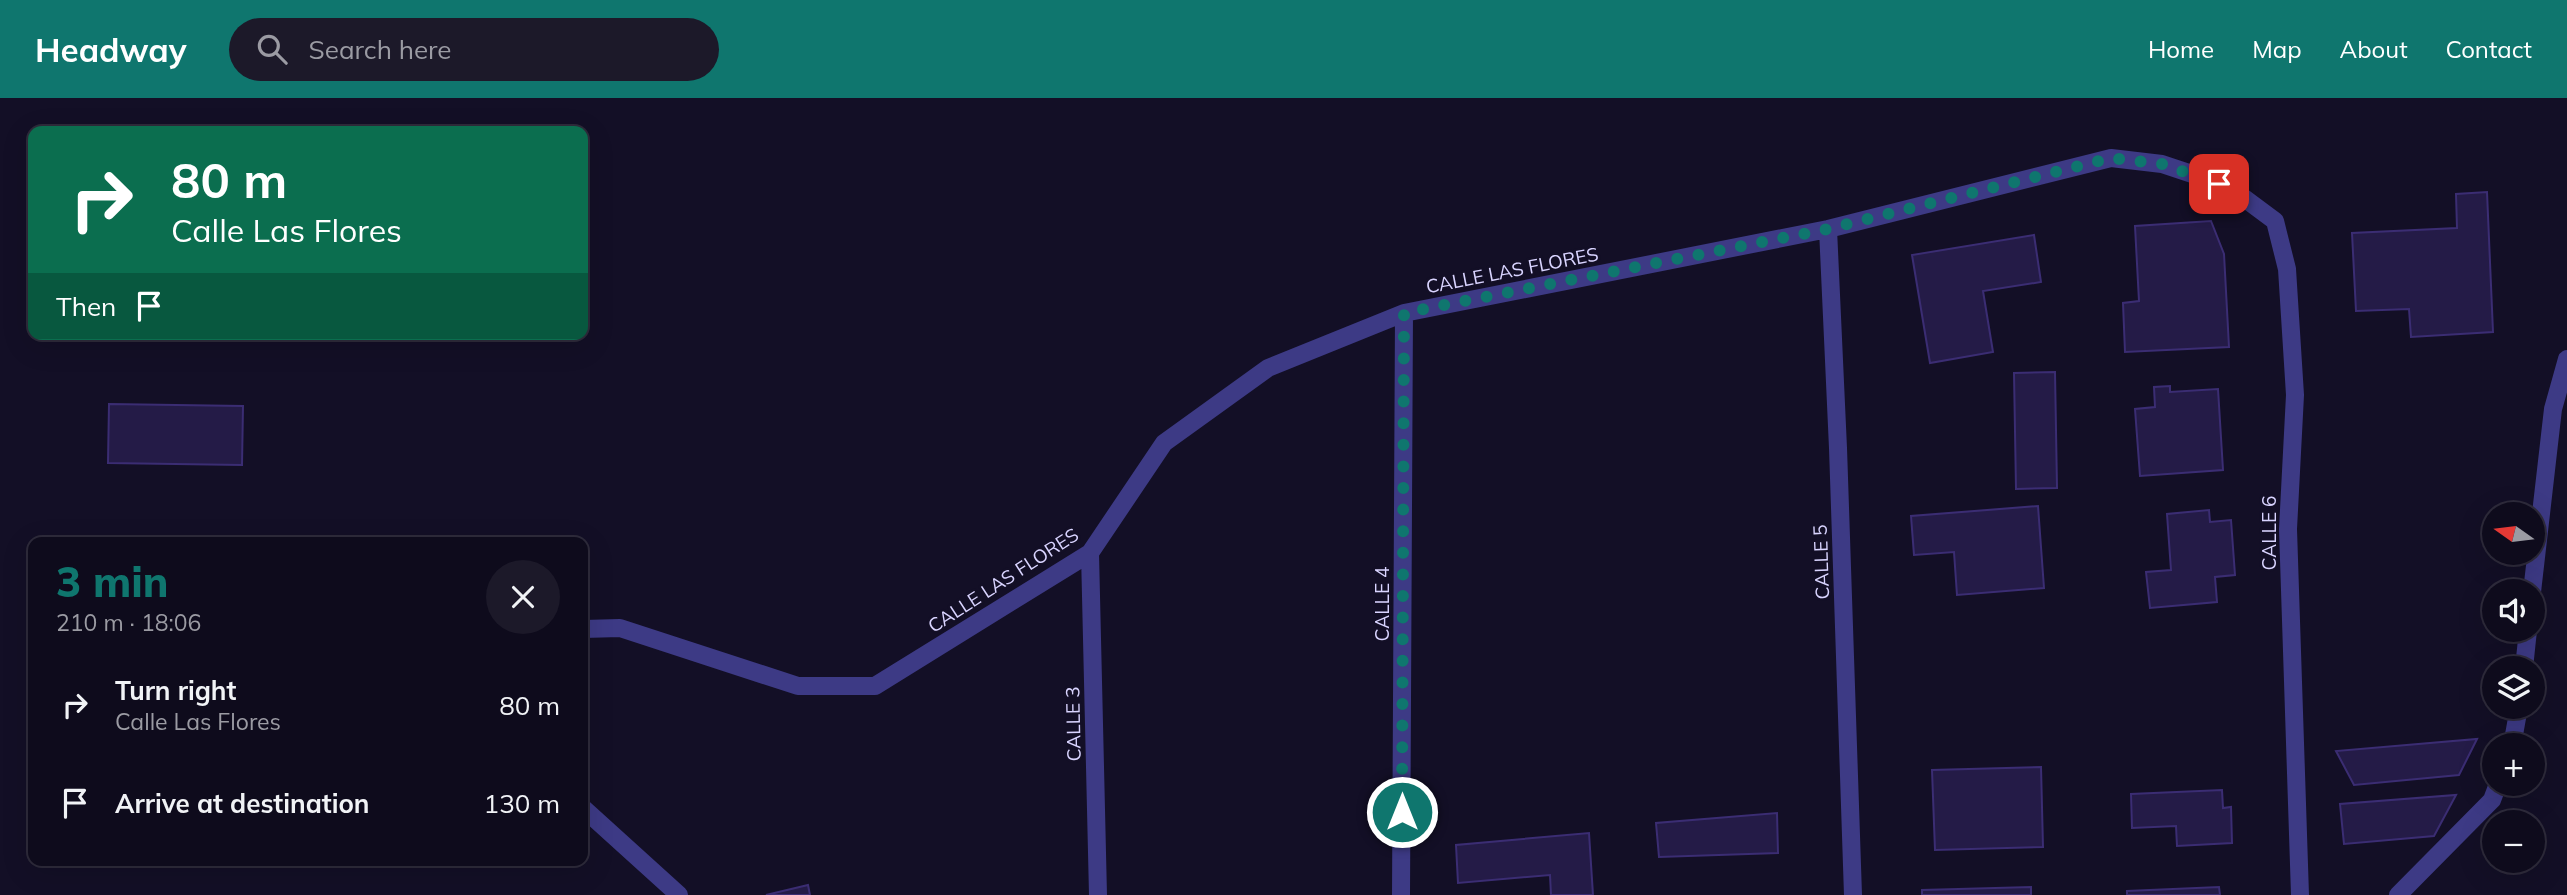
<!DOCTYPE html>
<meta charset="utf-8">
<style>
body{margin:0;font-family:Mulish,sans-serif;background:#1c1929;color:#f1f3f6;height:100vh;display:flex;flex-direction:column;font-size:26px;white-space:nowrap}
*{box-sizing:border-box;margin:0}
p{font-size:23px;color:#9b9ba3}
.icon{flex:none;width:38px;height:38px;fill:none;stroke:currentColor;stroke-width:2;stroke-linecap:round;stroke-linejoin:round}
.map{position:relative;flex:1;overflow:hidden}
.side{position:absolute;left:28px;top:439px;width:560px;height:329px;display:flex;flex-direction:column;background:#0e0b1c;border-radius:14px;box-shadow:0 7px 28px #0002,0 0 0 2px #2e2b3b}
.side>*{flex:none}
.banner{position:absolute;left:28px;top:28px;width:560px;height:214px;border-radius:14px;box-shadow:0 7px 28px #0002,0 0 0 2px #2e2b3b;background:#0b6e4f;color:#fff;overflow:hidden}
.needle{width:46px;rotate:284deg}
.tools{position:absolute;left:2482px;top:404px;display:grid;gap:14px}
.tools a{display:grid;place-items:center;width:63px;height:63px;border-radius:50%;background:#0e0b1c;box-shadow:0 7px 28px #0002,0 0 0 2px #2e2b3b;font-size:35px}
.pin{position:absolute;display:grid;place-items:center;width:60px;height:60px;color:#fff;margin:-30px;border-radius:14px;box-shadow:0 4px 10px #0006}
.me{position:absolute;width:77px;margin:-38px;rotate:0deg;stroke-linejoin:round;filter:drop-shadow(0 0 5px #0008)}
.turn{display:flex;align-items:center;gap:24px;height:147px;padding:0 28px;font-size:32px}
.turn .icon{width:91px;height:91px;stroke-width:2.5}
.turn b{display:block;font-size:49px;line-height:60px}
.then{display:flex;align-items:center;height:66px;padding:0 28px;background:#0003;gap:14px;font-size:26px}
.round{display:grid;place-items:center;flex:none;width:74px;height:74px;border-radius:37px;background:#1c1929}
.overview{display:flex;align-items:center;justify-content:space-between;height:119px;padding:0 28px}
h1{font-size:42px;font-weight:800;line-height:52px;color:#0f766e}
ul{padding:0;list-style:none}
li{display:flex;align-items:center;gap:21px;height:98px;padding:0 28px}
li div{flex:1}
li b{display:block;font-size:26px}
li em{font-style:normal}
header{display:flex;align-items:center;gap:42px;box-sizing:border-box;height:98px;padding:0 35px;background:#0f766e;color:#fff}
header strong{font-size:33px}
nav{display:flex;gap:38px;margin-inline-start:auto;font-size:24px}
.search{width:490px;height:63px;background:#1c1929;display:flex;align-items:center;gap:18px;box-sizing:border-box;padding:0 24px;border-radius:38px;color:#9b9ba3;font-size:26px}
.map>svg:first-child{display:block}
.building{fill:#241b47;stroke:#3b2d73;stroke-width:2}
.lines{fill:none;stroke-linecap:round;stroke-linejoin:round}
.minor{stroke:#3d3a85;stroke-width:18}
.route{stroke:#0f766e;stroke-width:12;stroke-dasharray:0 21.6}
.labels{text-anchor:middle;stroke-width:5;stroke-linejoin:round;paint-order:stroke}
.street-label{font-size:19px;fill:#d9d4ff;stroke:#130f26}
</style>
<header>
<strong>Headway</strong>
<div class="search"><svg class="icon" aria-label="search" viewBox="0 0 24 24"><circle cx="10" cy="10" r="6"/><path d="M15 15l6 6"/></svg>Search here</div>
<nav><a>Home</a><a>Map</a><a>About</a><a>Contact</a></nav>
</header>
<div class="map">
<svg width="2567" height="797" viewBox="0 0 2567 797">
<rect width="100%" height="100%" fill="#130f26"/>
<path class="building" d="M2487,94l6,140 -82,5 -2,-28 -53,2 -4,-78 105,-5 -1,-34z
M2211,123l13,33 5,93 -104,5 -2,-49 16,-2 -4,-75z
M2034,137l7,47 -58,9 10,61 -63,11 -18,-108z
M2055,274l2,116 -41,1 -2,-116z
M2170,288v6l48,-3 5,81 -83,6 -5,-67 20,-2 -1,-20z
M109,306l134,2 -1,59 -134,-2z
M2038,408l6,82 -87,7 -3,-43 -40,3 -3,-39z
M2209,412l1,12 21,-2 4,55 -20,2 2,25 -67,6 -4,-36 25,-2 -4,-56z
M2477,641l-18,36 -105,10 -18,-34z
M2041,669l2,80 -108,3 -3,-80z
M2222,692l1,18 8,-1 1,36 -55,3 -1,-20 -44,2 -1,-34z
M2456,697l-22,41 -90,8 -4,-40z
M1777,715l1,40 -119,4 -3,-34z
M1589,735l4,62h-42l-1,-20 -92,8 -2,-38z
M808,787l2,10h-44z
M2031,789v8h-109v-5z
M2219,789l1,8h-93v-4z"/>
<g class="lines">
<path class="minor" d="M1828,131l10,219 15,447
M1090,455l8,342
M2532,494l21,-183 14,-50
M583,531l37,-1 178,58h77l215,-133 74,-110 104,-75 136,-55 424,-84 283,-71 51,6 39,13 35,15 39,29 12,48 8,126 -7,134 12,366
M2524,570l4,-38
M2512,648l7,-39
M583,710l96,87
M1401,797l3,-582
M2398,797l94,-95 6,-16"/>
</g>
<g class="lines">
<path class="route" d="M1402,714l2,-499 424,-84 283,-71 51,6 57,20"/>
</g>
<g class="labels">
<g class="street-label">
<text transform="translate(1512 172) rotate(-11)" y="7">CALLE LAS FLORES</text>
<text transform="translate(2269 435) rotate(-90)" y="7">CALLE 6</text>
<text transform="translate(1821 464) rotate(-92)" y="7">CALLE 5</text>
<text transform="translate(1003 482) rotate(-33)" y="7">CALLE LAS FLORES</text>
<text transform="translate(1382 506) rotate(-90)" y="7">CALLE 4</text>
<text transform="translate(1073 626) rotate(-91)" y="7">CALLE 3</text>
</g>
</g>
</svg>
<div class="tools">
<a><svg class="needle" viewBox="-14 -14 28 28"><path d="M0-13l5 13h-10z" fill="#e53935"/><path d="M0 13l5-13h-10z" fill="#9b9ba3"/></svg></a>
<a><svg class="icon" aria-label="sound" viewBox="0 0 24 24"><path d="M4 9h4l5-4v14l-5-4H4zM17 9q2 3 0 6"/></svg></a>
<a><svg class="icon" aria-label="layers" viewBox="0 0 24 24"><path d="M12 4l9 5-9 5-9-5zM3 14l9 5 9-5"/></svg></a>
<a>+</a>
<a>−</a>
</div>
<div class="pin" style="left:2219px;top:86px;background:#d93025"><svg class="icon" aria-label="arrive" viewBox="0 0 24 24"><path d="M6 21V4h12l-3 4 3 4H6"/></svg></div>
<svg class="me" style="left:1402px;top:714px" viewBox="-20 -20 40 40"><circle r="17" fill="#0f766e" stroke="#fff" stroke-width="3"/><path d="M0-11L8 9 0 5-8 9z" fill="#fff"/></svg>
<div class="banner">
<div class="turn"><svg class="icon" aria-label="right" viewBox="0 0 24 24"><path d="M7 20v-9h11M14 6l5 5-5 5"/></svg><div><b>80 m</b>Calle Las Flores</div></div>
<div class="then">Then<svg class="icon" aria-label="arrive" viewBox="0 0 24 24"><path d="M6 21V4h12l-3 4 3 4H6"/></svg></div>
</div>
<section class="side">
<div class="overview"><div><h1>3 min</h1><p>210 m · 18:06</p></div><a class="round"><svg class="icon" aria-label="close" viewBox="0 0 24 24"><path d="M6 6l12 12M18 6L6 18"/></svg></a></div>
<ul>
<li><svg class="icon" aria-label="right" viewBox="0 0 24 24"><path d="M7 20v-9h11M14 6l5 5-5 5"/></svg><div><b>Turn right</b><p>Calle Las Flores</p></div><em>80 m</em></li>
<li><svg class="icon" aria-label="arrive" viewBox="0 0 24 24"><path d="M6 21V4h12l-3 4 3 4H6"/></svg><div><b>Arrive at destination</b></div><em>130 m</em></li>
</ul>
</section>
</div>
